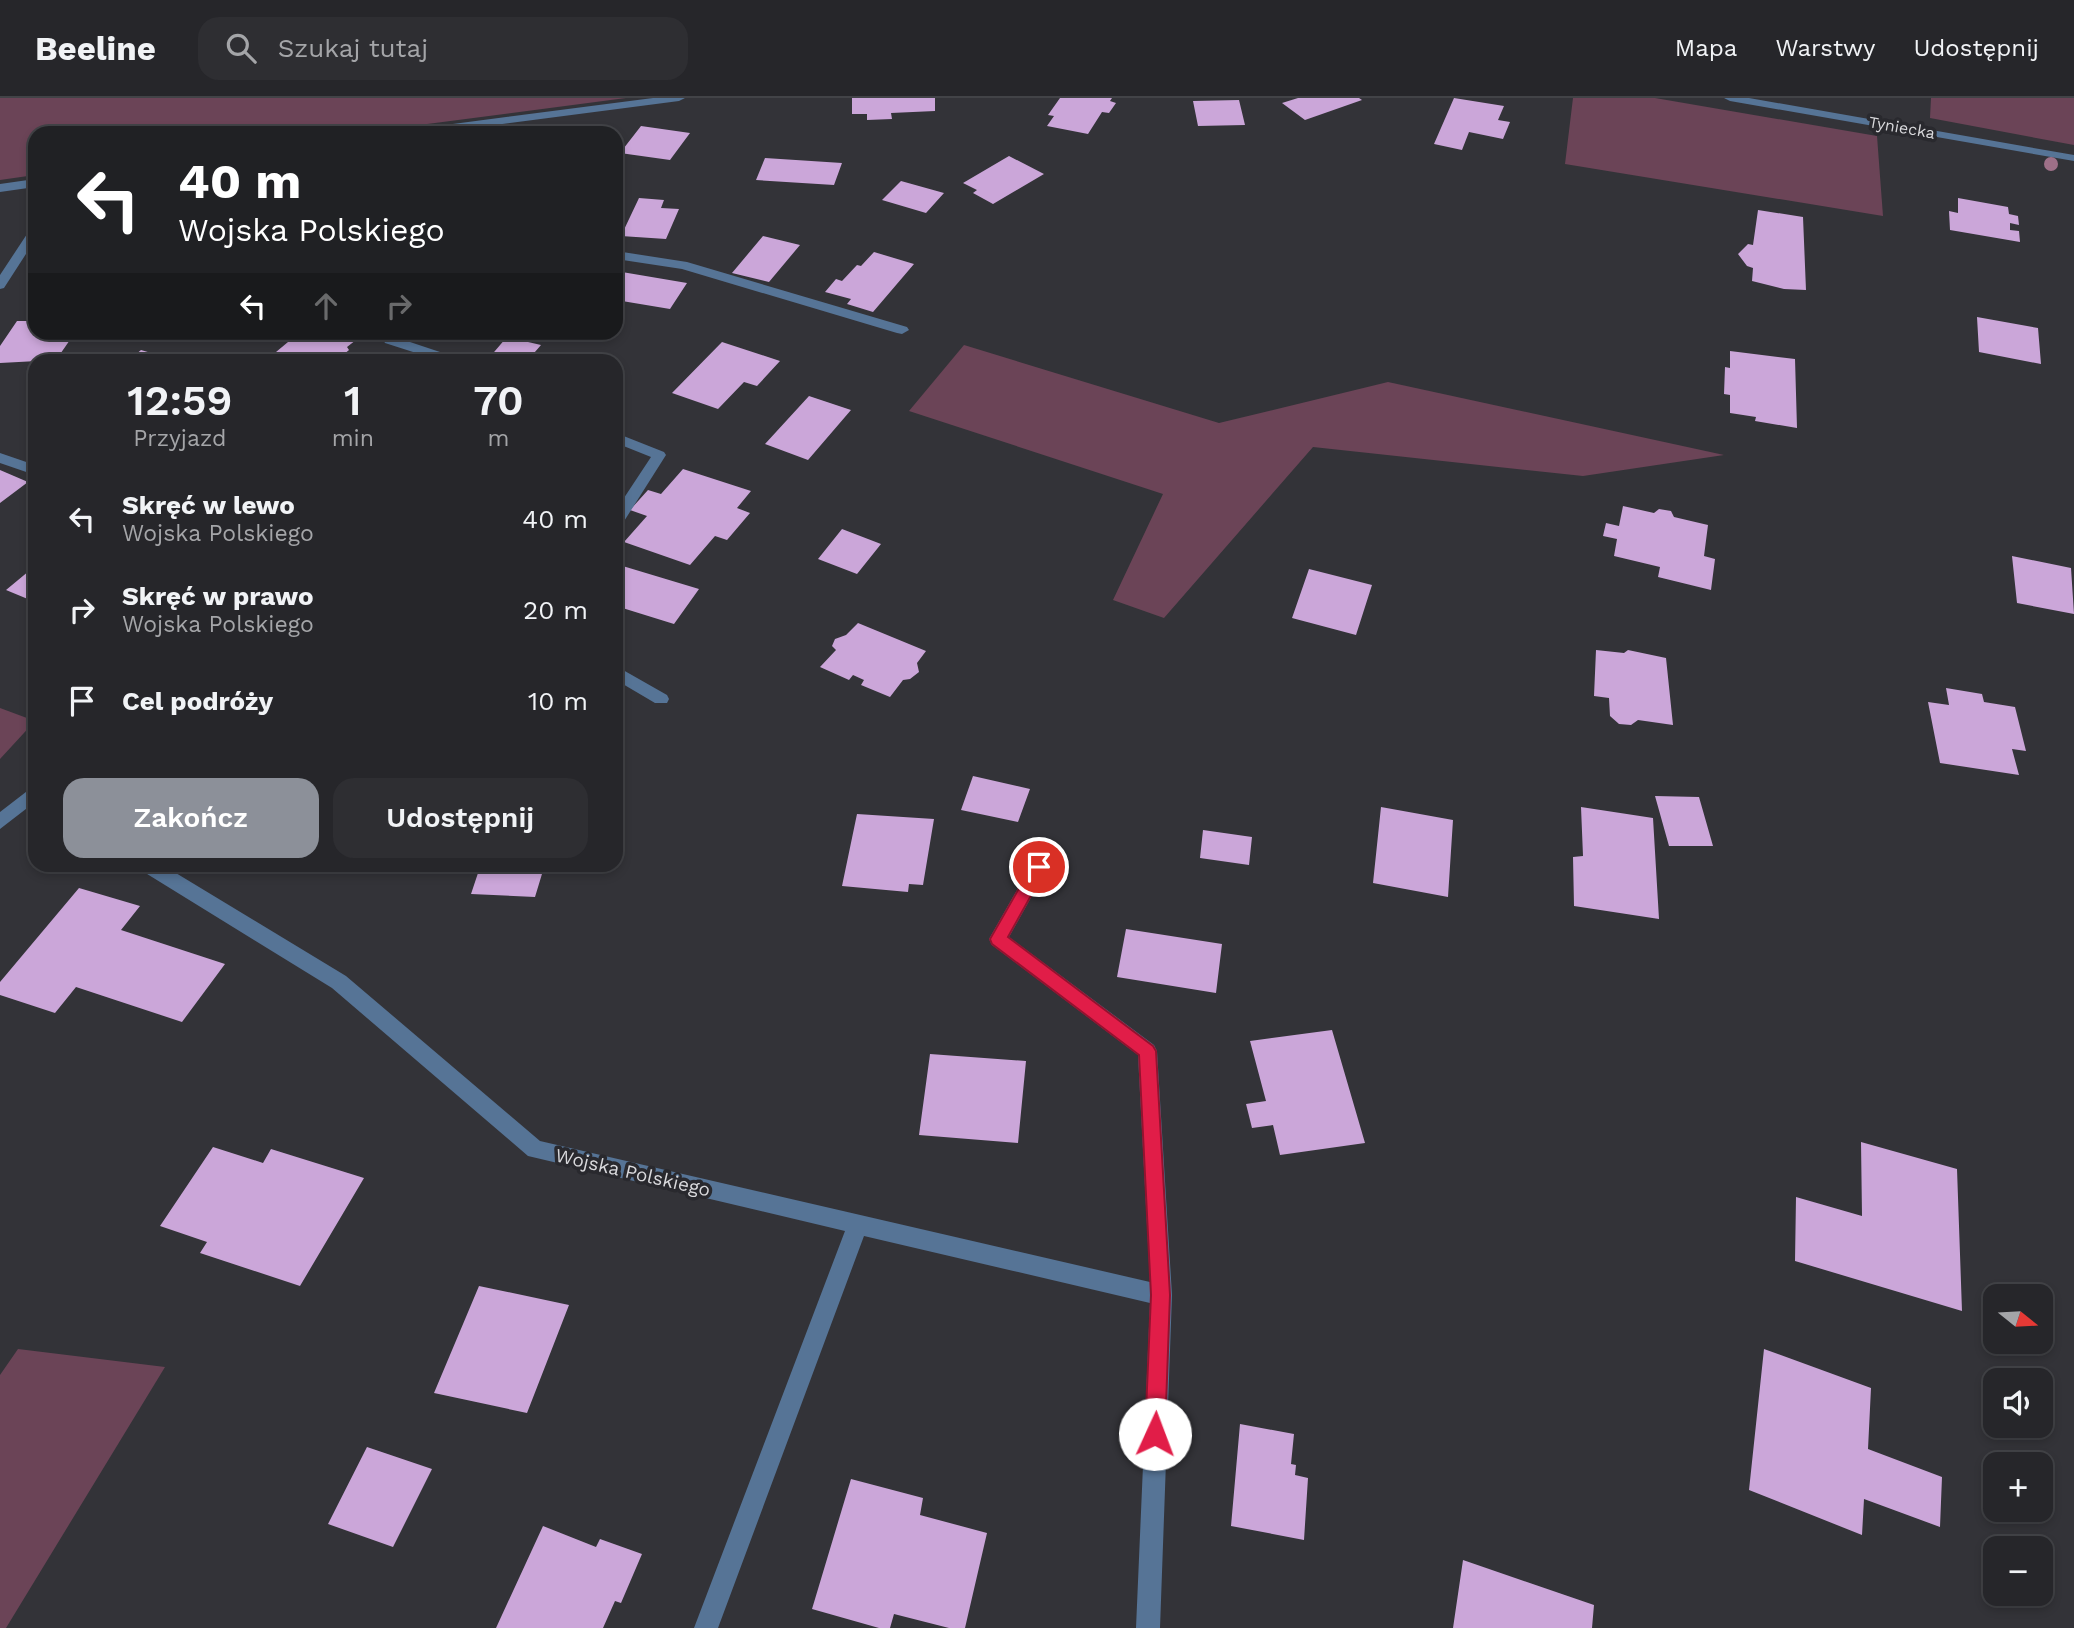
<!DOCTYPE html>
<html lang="pl">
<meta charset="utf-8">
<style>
body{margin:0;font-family:"Work Sans",sans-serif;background:#2e2e32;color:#f1f3f6;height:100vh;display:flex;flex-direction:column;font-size:26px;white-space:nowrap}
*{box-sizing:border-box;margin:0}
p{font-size:23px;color:#a4a5a8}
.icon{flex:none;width:38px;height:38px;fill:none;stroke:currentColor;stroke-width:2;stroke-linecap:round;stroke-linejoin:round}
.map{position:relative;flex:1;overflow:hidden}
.details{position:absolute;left:28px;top:256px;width:595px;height:518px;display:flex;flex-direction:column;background:#26262a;border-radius:21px;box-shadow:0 4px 10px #0003,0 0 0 2px #424347}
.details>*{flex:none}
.hud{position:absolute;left:28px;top:28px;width:595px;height:214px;border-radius:21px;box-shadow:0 4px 10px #0003,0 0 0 2px #424347;background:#202124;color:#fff;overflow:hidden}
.needle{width:46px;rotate:108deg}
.controls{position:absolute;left:1983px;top:1186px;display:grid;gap:14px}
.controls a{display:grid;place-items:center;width:70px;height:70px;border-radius:14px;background:#26262a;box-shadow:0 4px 10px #0003,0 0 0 2px #424347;font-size:35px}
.pin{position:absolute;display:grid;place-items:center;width:60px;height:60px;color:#fff;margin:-30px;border:4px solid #fff;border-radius:50%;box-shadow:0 2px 7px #0007}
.me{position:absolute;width:77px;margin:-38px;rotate:2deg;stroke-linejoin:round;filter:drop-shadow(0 0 5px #0008)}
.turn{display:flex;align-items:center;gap:24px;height:147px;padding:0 35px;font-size:32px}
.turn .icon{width:91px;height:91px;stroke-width:2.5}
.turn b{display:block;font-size:49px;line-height:60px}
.lanes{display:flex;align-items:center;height:66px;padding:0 35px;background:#0003;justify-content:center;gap:35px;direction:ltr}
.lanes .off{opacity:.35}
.eta{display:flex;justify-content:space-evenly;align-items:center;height:119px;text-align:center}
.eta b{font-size:42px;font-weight:600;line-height:49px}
.button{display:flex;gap:14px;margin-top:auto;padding:14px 35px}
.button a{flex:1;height:80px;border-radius:21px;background:#8c9099;color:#fff;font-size:28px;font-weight:600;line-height:80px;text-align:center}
.button a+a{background:#2e2e32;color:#f1f3f6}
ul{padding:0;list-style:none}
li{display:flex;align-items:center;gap:21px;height:91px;padding:0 35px}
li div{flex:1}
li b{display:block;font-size:26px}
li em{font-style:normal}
header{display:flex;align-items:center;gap:42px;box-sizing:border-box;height:98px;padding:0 35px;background:#26262a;border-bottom:2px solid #424347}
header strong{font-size:33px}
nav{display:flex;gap:38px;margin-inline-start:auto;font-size:24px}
.search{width:490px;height:63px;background:#2e2e32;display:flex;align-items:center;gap:18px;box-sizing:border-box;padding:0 24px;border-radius:21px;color:#a4a5a8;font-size:26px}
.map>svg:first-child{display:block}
.green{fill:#6b4457}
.building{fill:#cba6d9}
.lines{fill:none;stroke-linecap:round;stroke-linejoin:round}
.minor{fill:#567496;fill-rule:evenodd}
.tree{fill:#9e7088}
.route{fill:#e11d48;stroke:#92132f;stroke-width:2}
.labels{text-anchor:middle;stroke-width:7;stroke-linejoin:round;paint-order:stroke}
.far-street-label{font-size:16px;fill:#d9d9dc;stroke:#29292e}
.street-label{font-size:19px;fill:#d9d9dc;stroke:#29292e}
</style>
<header>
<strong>Beeline</strong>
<div class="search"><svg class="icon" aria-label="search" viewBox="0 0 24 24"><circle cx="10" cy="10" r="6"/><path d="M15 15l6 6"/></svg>Szukaj tutaj</div>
<nav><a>Mapa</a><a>Warstwy</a><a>Udostępnij</a></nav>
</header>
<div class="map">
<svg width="2074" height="1530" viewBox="0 0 2074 1530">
<rect width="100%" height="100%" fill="#333338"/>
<path class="green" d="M0,0h626l-268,35h-323v42l-35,5z
M1573,0h82l222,38 6,80 -318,-52z
M1931,0h143v47l-144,-27z
M964,247l255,78 169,-41 336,73 -141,21 -270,-29 -149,171 -51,-18 50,-106 -254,-83z
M0,610l35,13 -35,38z
M18,1251l147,18 -159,261h-6v-253z"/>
<path class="building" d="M852,0h83v13l-44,2 1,6 -25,1v-6h-15z
M1060,0h52l-2,3 6,2 -7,10 -7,-1 -14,22 -41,-8 7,-10 -6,-1z
M1298,0h61l3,2 -57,20 -23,-17z
M1454,0l50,8 -6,14 12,2 -7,17 -34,-7 -7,18 -28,-6z
M1239,2l6,25 -47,1 -5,-25z
M641,28l49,7 -20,27 -50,-7z
M1009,58l35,18 -51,30 -20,-11 4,-3 -14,-7z
M765,60l77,5 -8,22 -78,-5z
M901,83l43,12 -18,20 -44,-13z
M639,100l25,2 -3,8 18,1 -13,30 -45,-3z
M1958,100l50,9 1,7 9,2 1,9 -9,-2v7l9,1 1,11 -70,-12 -1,-19 9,2z
M1758,112l45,7 3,73 -22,-1 -32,-8 1,-13 -6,-2 -9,-12 10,-10 5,1z
M763,138l37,9 -31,37 -37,-9z
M874,154l40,12 -41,48 -26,-8 4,-5 -26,-7 11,-13 6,2 15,-16 4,1z
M616,173l71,12 -17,26 -54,-9z
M1977,219l61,11 3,36 -62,-12z
M17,223h18v11h26l-3,5h14l-16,23 -56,3v-17z
M300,234h44l12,8 -9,7 2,3 -12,10h-38l-23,-8z
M506,240l9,1 26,6 -13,15 -39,-2z
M722,244l58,19 -23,25 -13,-4 -26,27 -46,-16z
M141,252l34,10h-46z
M1730,253l65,8 2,69 -42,-7 1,-4 -26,-4v-18l-6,-1 1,-27 5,1z
M809,298l42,14 -43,50 -43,-16z
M683,371l68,22 -14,17 13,5 -23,27 -12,-4 -25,29 -66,-23 23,-26 -17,-6 18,-20 13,4z
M0,372l28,12 -28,21z
M1623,408l31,7 5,-4 12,2 3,6 34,8 -4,31 11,3 -4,31 -53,-13 2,-10 -46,-11 3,-17 -14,-3 3,-13 13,3z
M842,431l39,15 -24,30 -39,-15z
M2012,458l59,12 3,46 -57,-11z
M616,466l83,25 -25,35 -58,-18z
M35,468v36l-29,-12z
M1309,471l63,16 -16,50 -64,-17z
M858,525l68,28 -9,12 2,9 -9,7 -7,1 -13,17 -29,-12 3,-5 -11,-5 -4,5 -29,-13 16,-17 -4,-4 3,-7 11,-4z
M1596,552l28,3 4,-3 38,8 7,67 -35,-5 -7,5 -12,-1 -9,-8 -1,-18 -15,-2z
M1946,590l36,6 2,8 31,5 11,44 -14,-2 7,26 -79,-12 -12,-61 21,3z
M973,678l57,13 -12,33 -57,-12z
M1655,698l44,1 14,49h-44z
M1381,709l72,13 -5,77 -75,-14z
M1581,709l72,11 6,101 -85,-13 -1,-49 10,-1z
M857,716l77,5 -11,66 -14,-1 -1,8 -66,-6z
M1203,732l49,7 -3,28 -49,-7z
M481,766h64l-10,33 -64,-3z
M79,790l61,18 -19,24 104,34 -43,58 -106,-35 -21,26 -55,-18v-13z
M1126,831l96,15 -6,49 -99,-16z
M1332,932l33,113 -85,12 -7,-30 -21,3 -6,-24 20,-3 -16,-60z
M930,956l96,7 -8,82 -99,-8z
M1861,1044l96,27 5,142 -167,-50 1,-64 66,19z
M213,1049l50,16 8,-14 93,29 -64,108 -100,-33 7,-11 -47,-16z
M479,1188l90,19 -42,108 -93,-20z
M1764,1251l107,39 -3,61 74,28 -2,50 -76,-28 -2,36 -113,-45z
M1240,1326l54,10 -3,30 5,1 -1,10 13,3 -4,62 -73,-14z
M367,1349l65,22 -39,78 -65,-23z
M851,1381l72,19 -3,17 67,18 -22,95h-16l-55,-14 -4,14h-11l-67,-19z
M543,1428l53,21 4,-8 42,15 -21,49 -6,-2 -12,27h-107z
M1463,1462l131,45 -2,23h-139z"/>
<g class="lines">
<path class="minor" d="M653,0h32l-6,3 -245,32h-33l6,-3z
M1724,0h25l325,57v6l-344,-60z
M35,81v8l-35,5v-8z
M35,129v13l-31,48 -4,1v-14l31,-47z
M616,153l71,11 220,65 2,3 -7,4 -5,-1 -215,-64 -66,-10z
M379,234h13l3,5 60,20 2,3h-19l-53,-17z
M616,335l48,19 2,3 -45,71 -5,1v-17l35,-53 -35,-14z
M0,355l35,12v10l-35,-12z
M616,568l51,29 2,4 -2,4h-12l-39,-23z
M35,687v17l-35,27v-17z
M1039,762l6,2 3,5 -39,70 145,108 3,6 15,244 -12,333h-24l14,-325 -286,-67 -146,392h-24l151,-397 -317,-75 -196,-168 -193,-119 -3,-5h25l185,112 194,165 610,141 -12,-227 -146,-110 -3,-6 44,-77z"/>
</g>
<circle class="tree" cx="2051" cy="66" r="7"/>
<path class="route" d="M1039,762l6,2 2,5 -39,70 145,109 3,5 14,244 -5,139 -2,7 -8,3 -7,-3 -3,-7 6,-139 -12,-240 -147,-111 -2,-5 44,-77z"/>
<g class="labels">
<g class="far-street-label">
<text transform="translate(1902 29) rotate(10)" y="6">Tyniecka</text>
</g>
<g class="street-label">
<text transform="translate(633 1074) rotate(13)" y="7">Wojska Polskiego</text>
</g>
</g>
</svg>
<div class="controls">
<a><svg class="needle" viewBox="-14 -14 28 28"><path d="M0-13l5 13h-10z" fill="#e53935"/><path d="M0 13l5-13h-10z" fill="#a4a5a8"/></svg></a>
<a><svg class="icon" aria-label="sound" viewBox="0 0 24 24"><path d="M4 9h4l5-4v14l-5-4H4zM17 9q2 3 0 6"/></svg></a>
<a>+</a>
<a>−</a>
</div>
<div class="pin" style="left:1039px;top:769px;background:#d93025"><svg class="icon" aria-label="arrive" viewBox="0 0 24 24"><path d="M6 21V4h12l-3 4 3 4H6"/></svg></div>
<svg class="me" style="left:1155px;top:1336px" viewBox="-20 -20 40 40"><circle r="19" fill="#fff"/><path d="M0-13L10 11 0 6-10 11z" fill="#e11d48"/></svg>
<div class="hud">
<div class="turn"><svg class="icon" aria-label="left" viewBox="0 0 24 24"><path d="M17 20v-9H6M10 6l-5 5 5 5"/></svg><div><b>40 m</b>Wojska Polskiego</div></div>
<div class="lanes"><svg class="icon" aria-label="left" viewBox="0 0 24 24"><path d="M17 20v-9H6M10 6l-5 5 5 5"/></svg><svg class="icon off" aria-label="ahead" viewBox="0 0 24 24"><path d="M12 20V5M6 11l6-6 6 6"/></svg><svg class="icon off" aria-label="right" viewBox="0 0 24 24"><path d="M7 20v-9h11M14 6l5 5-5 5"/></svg></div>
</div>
<section class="details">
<div class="eta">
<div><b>12:59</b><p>Przyjazd</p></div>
<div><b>1</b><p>min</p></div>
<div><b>70</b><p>m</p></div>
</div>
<ul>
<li><svg class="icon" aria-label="left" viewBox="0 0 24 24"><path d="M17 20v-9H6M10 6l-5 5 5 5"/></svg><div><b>Skręć w lewo</b><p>Wojska Polskiego</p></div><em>40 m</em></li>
<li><svg class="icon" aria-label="right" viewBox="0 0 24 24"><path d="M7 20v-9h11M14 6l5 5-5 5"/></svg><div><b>Skręć w prawo</b><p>Wojska Polskiego</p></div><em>20 m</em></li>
<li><svg class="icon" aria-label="arrive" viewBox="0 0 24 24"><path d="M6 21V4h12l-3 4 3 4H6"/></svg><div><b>Cel podróży</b></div><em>10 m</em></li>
</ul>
<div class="button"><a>Zakończ</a><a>Udostępnij</a></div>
</section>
</div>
